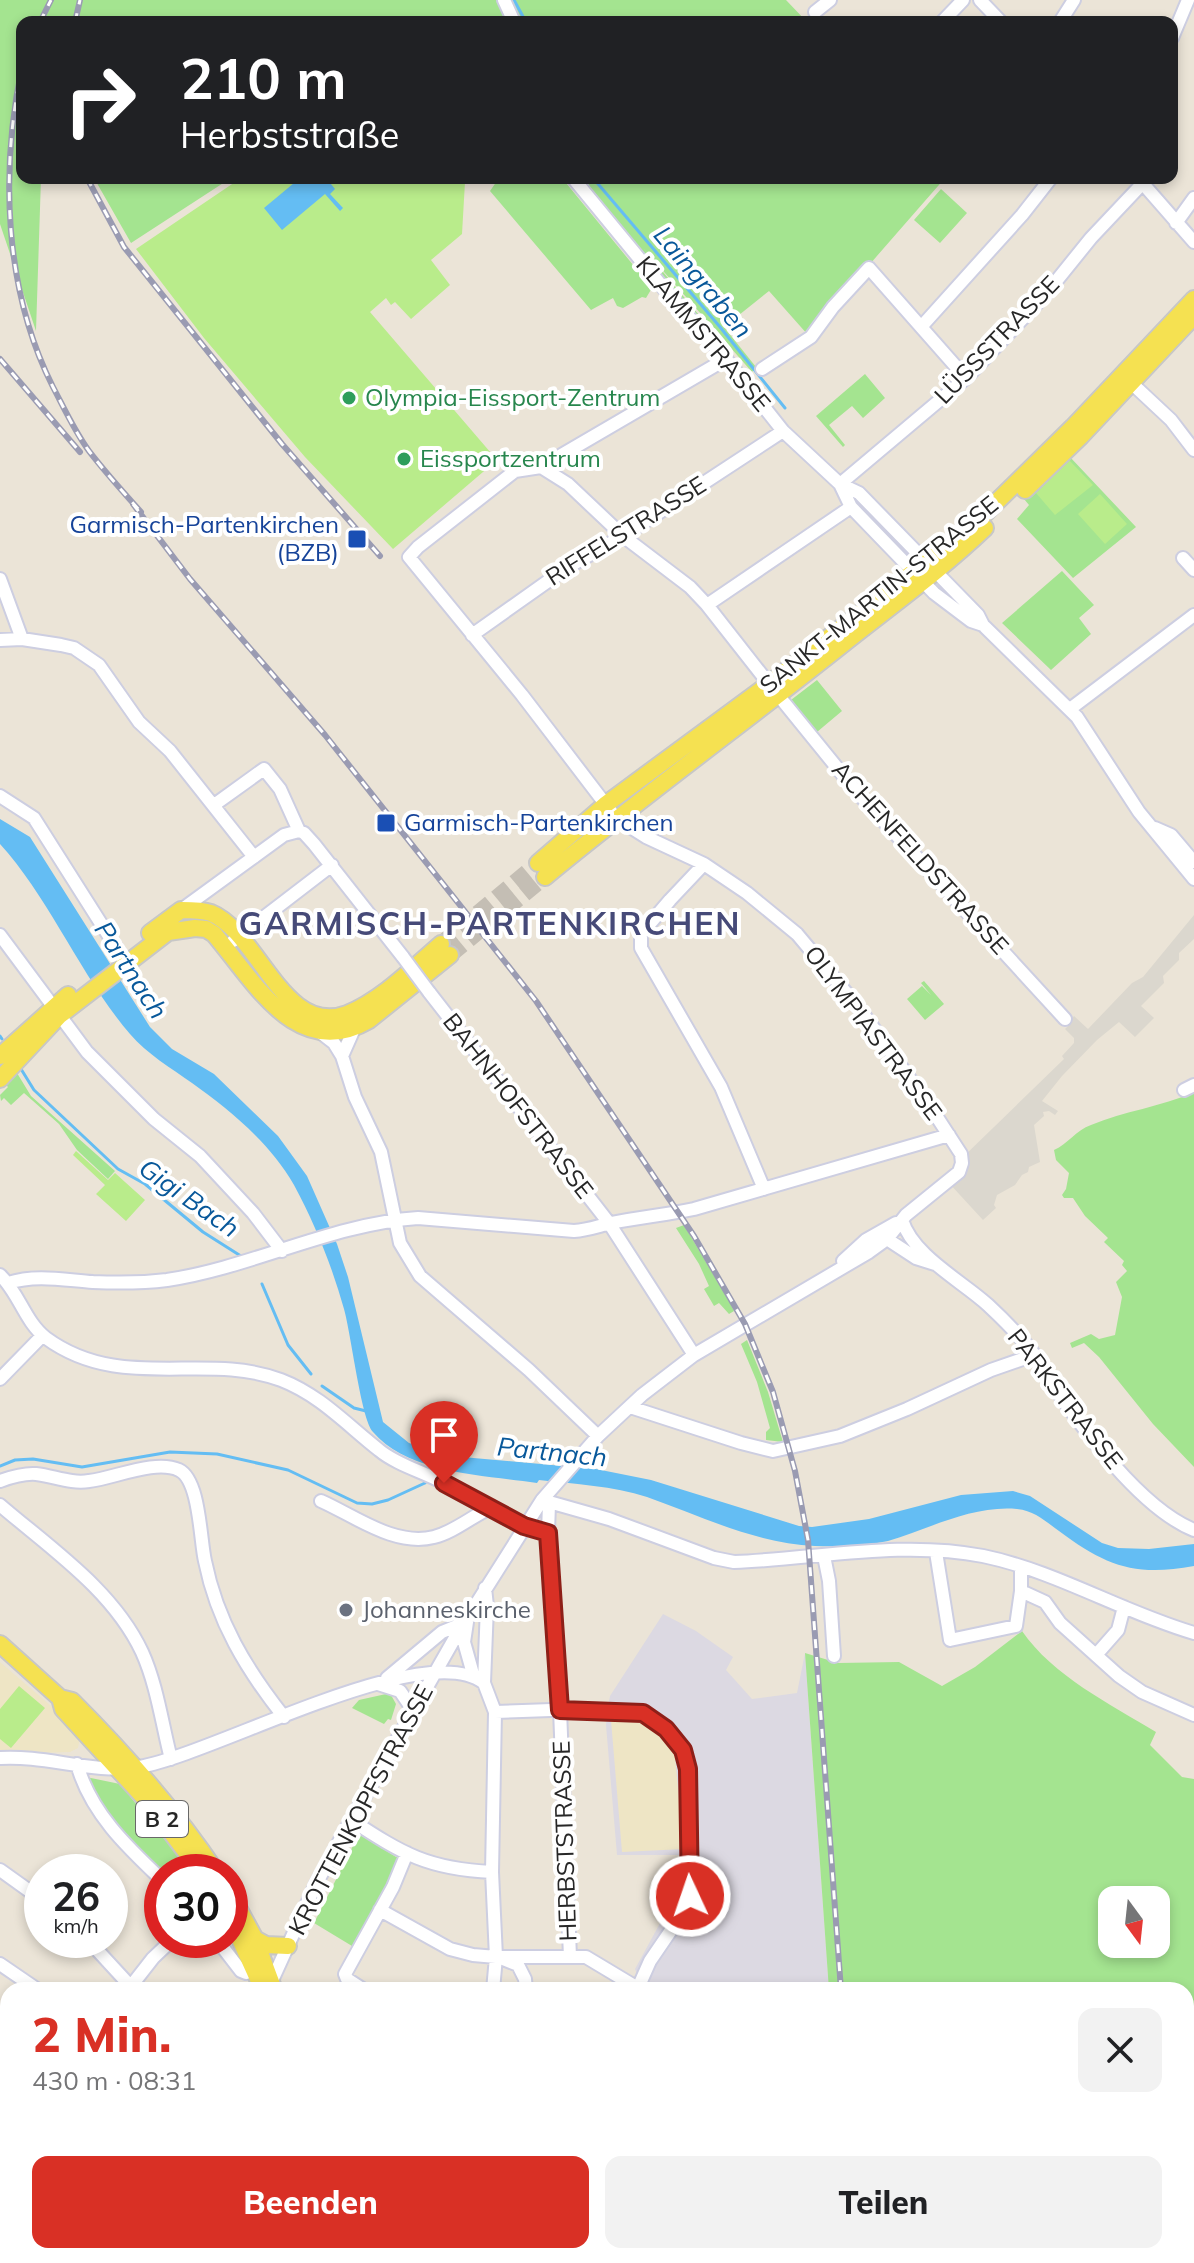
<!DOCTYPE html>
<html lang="de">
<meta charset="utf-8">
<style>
body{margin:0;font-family:Mulish,sans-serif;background:#f2f2f2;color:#202124;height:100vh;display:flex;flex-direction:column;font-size:30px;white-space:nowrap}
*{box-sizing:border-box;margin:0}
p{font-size:26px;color:#757577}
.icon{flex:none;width:44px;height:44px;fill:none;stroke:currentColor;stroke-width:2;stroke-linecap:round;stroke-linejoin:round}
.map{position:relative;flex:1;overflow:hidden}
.drawer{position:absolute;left:0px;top:1982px;width:1194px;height:282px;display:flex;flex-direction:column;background:#fff;border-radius:24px 24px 0 0;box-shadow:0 4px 12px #0003}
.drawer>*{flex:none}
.guide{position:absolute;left:16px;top:16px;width:1162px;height:168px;border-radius:16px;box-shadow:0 4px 12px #0003;background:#202124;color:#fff;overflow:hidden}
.needle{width:52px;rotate:165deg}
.tools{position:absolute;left:1098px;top:1886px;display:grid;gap:16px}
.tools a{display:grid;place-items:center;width:72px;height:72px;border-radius:16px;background:#fff;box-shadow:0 4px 12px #0003;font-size:40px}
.speed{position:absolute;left:24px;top:1854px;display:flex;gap:16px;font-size:40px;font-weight:700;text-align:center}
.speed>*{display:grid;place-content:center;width:104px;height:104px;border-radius:50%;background:#fff;box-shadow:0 4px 12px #0003;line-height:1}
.speed small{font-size:20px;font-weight:400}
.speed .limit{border:12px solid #d22;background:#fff;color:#111}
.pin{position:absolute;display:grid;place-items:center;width:68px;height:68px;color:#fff;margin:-82px -34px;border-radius:50% 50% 50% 0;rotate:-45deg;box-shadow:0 0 8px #0007}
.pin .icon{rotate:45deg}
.me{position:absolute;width:88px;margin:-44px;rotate:357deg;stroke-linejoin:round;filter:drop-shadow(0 0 6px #0008)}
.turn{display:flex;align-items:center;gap:28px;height:168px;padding:0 32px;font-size:36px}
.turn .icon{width:104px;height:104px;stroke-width:2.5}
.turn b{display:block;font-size:56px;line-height:68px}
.round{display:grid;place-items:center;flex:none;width:84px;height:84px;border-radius:16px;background:#f2f2f2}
.headline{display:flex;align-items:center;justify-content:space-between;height:136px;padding:0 32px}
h1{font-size:48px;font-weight:800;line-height:60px;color:#d93025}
.primary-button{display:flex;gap:16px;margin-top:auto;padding:16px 32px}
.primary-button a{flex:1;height:92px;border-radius:16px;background:#d93025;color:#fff;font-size:32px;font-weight:800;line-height:92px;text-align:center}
.primary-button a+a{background:#f2f2f2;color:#202124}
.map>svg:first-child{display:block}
.industrial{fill:#dcd9e2}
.education{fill:#eee5c5}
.green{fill:#a4e490;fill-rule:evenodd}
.pitch{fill:#b9ec8b}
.plaza{fill:#dbd7ce}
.water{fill:#64bdf3}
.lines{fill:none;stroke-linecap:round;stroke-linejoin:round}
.stream{stroke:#64bdf3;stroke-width:3}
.major-tunnel{stroke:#c4beb4;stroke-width:16;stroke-dasharray:16 8;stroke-linecap:butt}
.minor-casing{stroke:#cdcee1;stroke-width:16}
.major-casing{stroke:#c7c7c7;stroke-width:20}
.minor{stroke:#fff;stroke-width:12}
.major{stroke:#f5e151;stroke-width:16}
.rail-casing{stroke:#9a9bb2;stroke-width:6}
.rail{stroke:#fff;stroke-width:3;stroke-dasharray:9;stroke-linecap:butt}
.minor-bridge-casing{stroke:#cdcee1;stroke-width:16;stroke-linecap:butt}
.minor-bridge{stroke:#fff;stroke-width:12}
.route-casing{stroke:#8d1f18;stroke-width:20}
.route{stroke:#d93025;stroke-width:14}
.leisure-dot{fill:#2e9e5b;stroke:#fff;stroke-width:3}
.transit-dot{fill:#1a4fb4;stroke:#fff;stroke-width:3}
.worship-dot{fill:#6b7280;stroke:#fff;stroke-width:3}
.labels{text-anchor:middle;stroke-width:8;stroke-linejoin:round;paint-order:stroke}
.shield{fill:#fff;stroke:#686868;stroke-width:2}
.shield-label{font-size:22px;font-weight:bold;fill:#272727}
.street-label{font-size:24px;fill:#272727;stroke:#fff}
.leisure-label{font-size:24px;fill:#27864d;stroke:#fff;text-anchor:start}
.transit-label{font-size:24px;fill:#164399;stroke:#fff;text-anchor:end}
.worship-label{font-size:24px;fill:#5b616d;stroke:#fff;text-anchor:start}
.water-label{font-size:26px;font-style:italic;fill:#08589a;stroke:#fff}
.district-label{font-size:32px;font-weight:bold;letter-spacing:2px;fill:#464a78;stroke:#fff}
</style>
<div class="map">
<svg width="1194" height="2263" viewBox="0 0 1194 2263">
<rect width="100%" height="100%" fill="#ebe4d7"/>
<path class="industrial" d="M663,1614l33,17 37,26 -7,13 26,29 45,-6 8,-40 24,337h-176l-13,-9 -5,-12 47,-86 2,-28h-67l-11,-130 2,-19 2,-10z
M701,2256h146v7h-150z"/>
<path class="education" d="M0,1662l71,61 9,15 -2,10 -8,4 -70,2z
M611,1720l38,2 25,25 10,102 -62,3z"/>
<path class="green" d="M0,0h786l21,22h-785v156h19l-5,153 -36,-107z
M94,178h137l-100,65z
M499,178h63l90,110 -6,10 -4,-1 -19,11 -6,-2 -4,-8 -22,12 -101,-119z
M577,178h7l6,10 -4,-10h359l-137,157 -39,-44 -45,36 32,40 -4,5 -109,-124 107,128 -4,3z
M941,189l26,24 -27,30 -26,-23z
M865,374l20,24 -22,20 -11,-12 -23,19 16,20 -2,2 -27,-31z
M1070,457l66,70 -63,51 -56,-59 12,-14 -5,-6z
M1062,571l32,34 -15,13 12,16 -40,36 -49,-47z
M817,680l25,31 -25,21 -26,-32z
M924,981l20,23 -19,16 -18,-21 15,-13 9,9 -10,-12z
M17,1073l14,23 84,75 -7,8 -31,-29 -18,-26 -35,-31 -13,12 -7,-7 -3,3 -1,-6 8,-8 -4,-4z
M1194,1092v375l-41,-43 -54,-67 -15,-14 -12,5 -2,-5 21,-9 8,5 16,-4 7,-38 -6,-15 11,-11 -5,-6 2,-4 -20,-19 4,-4 -23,-22 -12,-18h-9l-2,-3 4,-6 3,-16 -13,-13 -2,-10c14,-6 22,-20 37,-25 33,-14 70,-18 103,-33z
M684,1225l45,76 5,10 -5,3 -10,-11 -5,3 -10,-17 5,-3 -10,-22 -23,-36z
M747,1340l21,52 15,50 -17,-2v-8l4,-4 -13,-46 -16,-38z
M1022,1631c31,45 88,73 134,101l-6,13 32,32 12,2v484h-342l-1,-7h335v-266h-357l-24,-337 33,10 61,-1 43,24 33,-19zM1112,1900h44v44h-44z
M386,1694l5,1 5,9 -5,16 -3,-1 -4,5 -32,-16 7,-8z
M86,1777l34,7 71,88 -29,2c-25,-27 -64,-62 -76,-97z
M359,1834l42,26 -49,86 -38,-23z"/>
<path class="pitch" d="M241,178l227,1 -3,3 -3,52 -31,26 19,25 -39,34 -16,-17 -4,3 -5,-7 -16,14 127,148 -104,89 -88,-92 -101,-119 -68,-89z
M1069,460l24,25 -38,30 -19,-22z
M1100,494l27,30 -22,20 -27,-30z
M76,1151l32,29 7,-7 30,27 -19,21 -30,-27 9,-9 -32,-30z
M19,1686l26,22 -34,40 -11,-9v-30z"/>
<path class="plaza" d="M1194,915v24l-15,14v7l-16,16 1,7 -23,23 13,12 -19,19 -16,-15 -22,18 -35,36 -20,25 16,10 -3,4 -6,-4 -6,1 1,4 -10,9 6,37 -11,5 -1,5 -6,3 -7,10 -18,10 -3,10 2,3 -13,12 -35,-38 14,-24 102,-99 -2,-3 12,-13v-5l-9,-9 7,-7 -1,-2 3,-4 14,13 44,-46 11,-6z"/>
<path class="water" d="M300,178h26l9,11 -5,5 13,14 -3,3 -15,-17 -43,36 -18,-22z
M0,819l30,18 120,190 22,22 42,25 64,62 29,40 30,68 11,33 35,145 26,21 42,13 145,13 55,11 148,46 13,1 57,-8 92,-24 52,-4 17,5 72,47 16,5 31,1 45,-5v22c-59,11 -88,0 -135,-35 -14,-10 -24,-20 -42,-22 -45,-4 -88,20 -129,32 -23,5 -50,6 -73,5 -60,-3 -112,-29 -168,-49 -34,-11 -72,-13 -108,-17l-2,3c-52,-8 -128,-9 -164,-51 -12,-13 -22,-99 -29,-123 -12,-43 -29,-85 -50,-124 -24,-42 -64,-75 -102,-102 -21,-15 -45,-29 -62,-49 -49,-57 -80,-135 -130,-190z"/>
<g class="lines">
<path class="stream" d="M514,0l12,22
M593,178l127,149 65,81
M0,1036l2,3
M21,1069l13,21 84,79 27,15 58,48 41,26
M262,1284l26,61 23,29
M322,1386l32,22 12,3
M0,1466l15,-6 18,-1 49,8 88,-15 47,2 71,16 69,33 15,1 16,-4 37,-17"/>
<path class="major-tunnel" d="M441,944l97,-81
M450,955l95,-78"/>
<defs>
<path id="minor" d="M504,0l10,22
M980,0l21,22
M815,12l15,-12
M942,22l21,-22
M1060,22l14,-22
M1172,38l16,-38
M573,178l93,113 60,68 57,72 57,53 19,9 119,122 5,10 94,92 62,95 55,67
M1138,178l56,64
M1176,223l18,-25
M921,327l101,-112 29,-37
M762,369l49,-32 22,-30 36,-39 97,110
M1125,377l46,43 23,30
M541,467l27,17 55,52 67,51 17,18 62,79
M840,484l126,-106 79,-83 46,-57 51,-54
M840,484l11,23 83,86 37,28 12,4
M1183,558l11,12
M0,579l22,60
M707,605l144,-98
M472,635l96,-68 55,-31 160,-105
M0,640l22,-1 39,6 13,3 25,17 40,57 31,29 84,106
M778,695l78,96 209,228
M1070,709l124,-94
M0,796l34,22 92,145
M214,805l50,-36 16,20 19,42 5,2 10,11 89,113
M1155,828l16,7 23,27
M704,864l-34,36 -29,34v14l80,139 43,102
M181,910l103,-75 15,-4
M0,935l87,117 67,67 46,37 53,57 29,38
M233,941l99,-76
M429,992l180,231 85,132
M321,1033l13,10 8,13 13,41 26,55 19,91 20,33 109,94 69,66
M342,1056l12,-27
M1184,1090l10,-5
M902,1220c11,36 60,61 86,85 15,14 30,29 43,45 7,9 13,21 19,31 33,48 90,127 144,149
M887,1239l29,19 19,6
M843,1261l23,-21 30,-17
M0,1275c19,18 25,47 46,63 75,55 158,13 235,42 39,15 66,45 98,70 18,15 45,22 65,33 27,14 53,29 80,43l24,7
M8,1283c28,-9 56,-3 85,-1 25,1 50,1 74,-2 86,-13 164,-56 251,-62l156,13c14,-1 24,-5 37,-8 28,-6 56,-8 83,-14l255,-74
M0,1379l42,-43
M630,1407l111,36 32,8 67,-15 67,-27 84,-39 43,-15
M0,1481c11,-4 23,-8 36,-7 18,2 35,10 53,7 26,-3 66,-22 90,-11 21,10 21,70 26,91 12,60 41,108 79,156
M542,1500l67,19 105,39 20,4c82,-3 167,-22 249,-6 73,15 139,56 211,77
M321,1501c34,15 74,46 113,36 20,-5 37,-20 56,-29
M549,1504l-1,29 12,177 10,247
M0,1505c50,43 113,85 142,147 15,33 20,72 29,107
M936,1552l14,88 66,-14 5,-35
M824,1556l5,25 5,75
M1021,1568v23l24,11 15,21 59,53 23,16 52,23
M485,1588l2,18 -3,77 11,29 -3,160 4,85 -3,33
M467,1622l-3,20 9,32
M1096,1655l22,-25 6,-23
M387,1678l55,-46 22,-9
M378,1684l22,7 13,19
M495,1712l85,-3 47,5 16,-1 23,16 17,21 5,19 2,127 -12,24 -28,41 -12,27
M0,1758c46,-3 93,16 139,9 76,-13 285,-130 345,-84
M77,1764c13,48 50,83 85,116
M351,1820c52,34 77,49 141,52
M0,1870l42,30
M380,1910l70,39 23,6 23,2h90l55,33
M88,1940l46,50
M217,1940l24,31 5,2 9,-4
M503,1959l15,6 7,14 1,11
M0,1964l38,26
M270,1985l46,-101 29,-53 111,-195 86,-136 56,-64 44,-41 52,-40 175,-103 18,-13 19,-24 53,-43 3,-9 -1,-9 -26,-40 -76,-106 -62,-74 -50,-41 -43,-29 -58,-27 -30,-19 -94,-123 -113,-138 9,-10 97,-76 26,-4 185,-108
M128,1990l25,-32 19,-18
M364,1990l-17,-11 -2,-5 48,-87 14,-34
M0,2088l8,8
M0,2139l8,-9
M0,2255l14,8
M379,2256l1,7
M531,2256l13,7
M587,2256l5,7
M175,2263l1,-7"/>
<path id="major" d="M1025,490l56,-54 113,-120
M538,863l67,-58 164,-121 201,-156 103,-101 121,-128
M545,877c99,-82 203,-157 303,-237 47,-37 94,-71 137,-112
M150,933l31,-23c10,0 21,0 30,3 47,19 73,125 136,101 35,-14 66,-46 94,-70
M0,1056l68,-61
M0,1079l59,-63 109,-84 27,-4 11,1 8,5c41,48 83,128 155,86l81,-65
M0,1644l60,54 3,11 87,95 51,68
M60,1698l12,3c53,53 102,108 144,171
M230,1893l25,46 19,51
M230,1917l33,73
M255,1939l11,6 22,1
M277,2263v-7"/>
</defs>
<use href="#minor" class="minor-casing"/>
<use href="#major" class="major-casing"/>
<use href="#minor" class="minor"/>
<use href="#major" class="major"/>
<defs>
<path id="rail" d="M40,22l11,-22
M75,22l5,-22
M22,67c-22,104 -18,223 31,320 11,21 22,45 36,64 16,21 34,41 52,61
M87,178l37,69 158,197 98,112
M0,359l80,93
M133,504l57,75 135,156 211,266 158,235 51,88 28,68 22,79 13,69 33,450
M859,2256v7"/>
</defs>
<use href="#rail" class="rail-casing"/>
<use href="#rail" class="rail"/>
<defs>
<path id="minor-bridge" d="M403,957l26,35"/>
</defs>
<use href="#minor-bridge" class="minor-bridge-casing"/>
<use href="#minor-bridge" class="minor-bridge"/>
</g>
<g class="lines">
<defs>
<path id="route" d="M444,1483l80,43 24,7 12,177 83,3 23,16 17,21 5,19 2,127"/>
</defs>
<use href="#route" class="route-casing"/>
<use href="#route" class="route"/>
</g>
<g class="leisure-dot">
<circle cx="349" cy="398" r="8"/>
<circle cx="404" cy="459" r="8"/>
</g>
<g class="transit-dot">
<rect x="347" y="529" width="20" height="20" rx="4"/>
<rect x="376" y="813" width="20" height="20" rx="4"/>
</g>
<circle class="worship-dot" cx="346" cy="1610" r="8"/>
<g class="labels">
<rect class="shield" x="136" y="1801" width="52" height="36" rx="6"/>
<g class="shield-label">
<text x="162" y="1827">B 2</text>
</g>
<g class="street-label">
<text transform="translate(703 334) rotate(50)" y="8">KLAMMSTRASSE</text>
<text transform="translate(997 340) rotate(-46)" y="8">LÜSSSTRASSE</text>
<text transform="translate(626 531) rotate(-32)" y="8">RIFFELSTRASSE</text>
<text transform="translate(879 595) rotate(-39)" y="8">SANKT-MARTIN-STRASSE</text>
<text transform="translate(920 858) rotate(48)" y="8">ACHENFELDSTRASSE</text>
<text transform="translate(873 1033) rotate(53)" y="8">OLYMPIASTRASSE</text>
<text transform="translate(518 1106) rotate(52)" y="8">BAHNHOFSTRASSE</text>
<text transform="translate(1065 1399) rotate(52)" y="8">PARKSTRASSE</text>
<text transform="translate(361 1810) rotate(-62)" y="8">KROTTENKOPFSTRASSE</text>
<text transform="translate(565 1841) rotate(-92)" y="8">HERBSTSTRASSE</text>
</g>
<g class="leisure-label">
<text x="365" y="406">Olympia-Eissport-Zentrum</text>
<text x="420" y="467">Eissportzentrum</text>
</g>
<g class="transit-label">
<text x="339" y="533">Garmisch-Partenkirchen<tspan x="339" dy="28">(BZB)</tspan></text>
<text x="404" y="831" text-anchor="start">Garmisch-Partenkirchen</text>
</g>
<g class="worship-label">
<text x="362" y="1618">Johanneskirche</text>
</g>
<g class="water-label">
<text transform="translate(703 282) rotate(50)" y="9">Laingraben</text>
<text transform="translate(131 970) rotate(57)" y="9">Partnach</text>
<text transform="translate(189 1198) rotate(35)" y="9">Gigi Bach</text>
<text transform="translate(552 1452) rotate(6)" y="9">Partnach</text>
</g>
<g class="district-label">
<text x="490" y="935">GARMISCH-PARTENKIRCHEN</text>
</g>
</g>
</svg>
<div class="tools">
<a><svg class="needle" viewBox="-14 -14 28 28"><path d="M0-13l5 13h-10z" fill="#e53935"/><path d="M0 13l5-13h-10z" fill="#757577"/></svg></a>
</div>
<div class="speed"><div>26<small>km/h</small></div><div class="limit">30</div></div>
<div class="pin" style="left:444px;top:1483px;background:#d93025"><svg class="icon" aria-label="arrive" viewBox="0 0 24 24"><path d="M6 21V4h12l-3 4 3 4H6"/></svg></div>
<svg class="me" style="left:690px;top:1896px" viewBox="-20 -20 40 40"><circle r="17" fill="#d93025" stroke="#fff" stroke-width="3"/><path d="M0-11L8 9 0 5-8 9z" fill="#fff"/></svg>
<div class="guide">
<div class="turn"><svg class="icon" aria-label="right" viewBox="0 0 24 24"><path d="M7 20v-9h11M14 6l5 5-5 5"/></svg><div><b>210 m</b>Herbststraße</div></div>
</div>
<section class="drawer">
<div class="headline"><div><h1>2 Min.</h1><p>430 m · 08:31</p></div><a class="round"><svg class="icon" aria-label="close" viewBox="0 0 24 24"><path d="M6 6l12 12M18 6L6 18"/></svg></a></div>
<div class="primary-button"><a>Beenden</a><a>Teilen</a></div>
</section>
</div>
